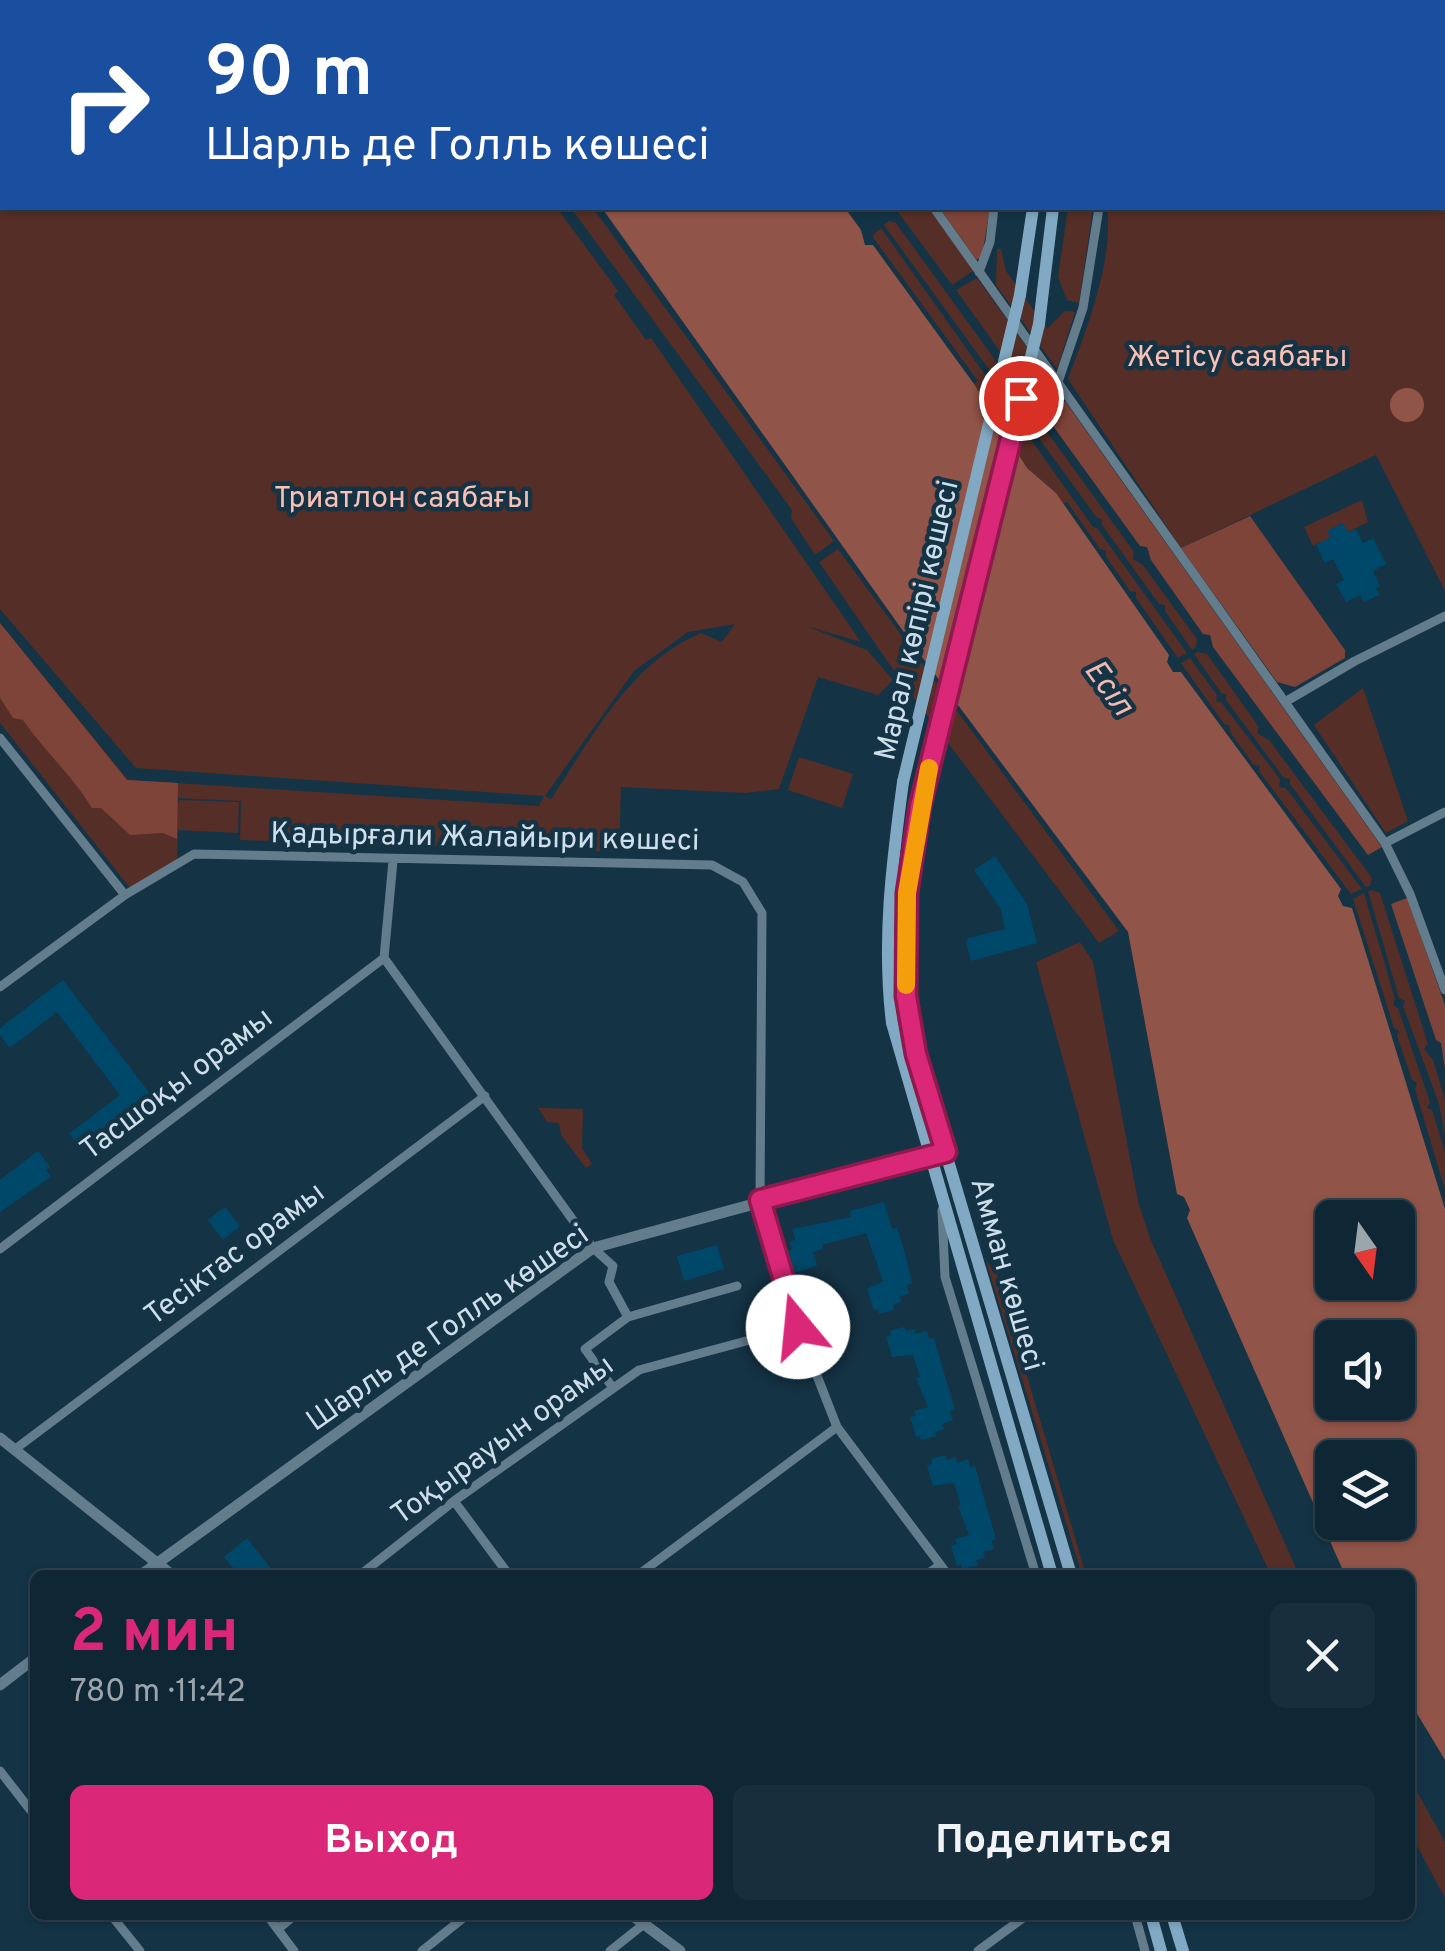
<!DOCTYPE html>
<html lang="ru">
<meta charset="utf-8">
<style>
body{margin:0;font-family:Overpass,sans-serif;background:#182e3c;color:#f1f3f6;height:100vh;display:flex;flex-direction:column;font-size:38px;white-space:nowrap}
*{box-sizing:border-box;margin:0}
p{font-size:32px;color:#9ba5ac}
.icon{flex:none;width:55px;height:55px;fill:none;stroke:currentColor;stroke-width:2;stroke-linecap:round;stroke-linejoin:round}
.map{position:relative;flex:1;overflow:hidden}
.side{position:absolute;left:30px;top:1570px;width:1385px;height:350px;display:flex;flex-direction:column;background:#0f2634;border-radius:15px;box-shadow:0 2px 8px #0004,0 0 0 2px #2f434f}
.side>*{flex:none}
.guide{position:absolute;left:0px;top:0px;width:1445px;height:210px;box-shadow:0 2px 8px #0004,0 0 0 2px #2f434f;background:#1a4fa0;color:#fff;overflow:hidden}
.needle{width:65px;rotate:166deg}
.fabs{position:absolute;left:1315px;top:1200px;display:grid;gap:20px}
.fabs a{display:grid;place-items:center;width:100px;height:100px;border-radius:15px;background:#0f2634;box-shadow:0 2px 8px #0004,0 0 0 2px #2f434f;font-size:50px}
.pin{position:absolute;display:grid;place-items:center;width:85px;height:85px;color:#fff;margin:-42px;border:5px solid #fff;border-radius:50%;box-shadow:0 2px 10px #0007}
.me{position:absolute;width:110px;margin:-55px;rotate:343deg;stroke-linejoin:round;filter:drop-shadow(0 0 8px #0008)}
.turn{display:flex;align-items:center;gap:35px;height:210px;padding:0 40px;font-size:45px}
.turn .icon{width:130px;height:130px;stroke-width:2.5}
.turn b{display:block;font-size:70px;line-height:85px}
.round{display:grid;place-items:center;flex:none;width:105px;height:105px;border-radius:15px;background:#182e3c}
.head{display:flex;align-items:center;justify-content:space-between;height:170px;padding:0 40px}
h1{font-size:60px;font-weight:700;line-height:75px;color:#db2777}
.cta{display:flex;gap:20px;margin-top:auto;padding:20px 40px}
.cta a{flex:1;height:115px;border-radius:15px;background:#db2777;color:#fff;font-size:40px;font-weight:700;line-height:115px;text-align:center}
.cta a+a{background:#182e3c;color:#f1f3f6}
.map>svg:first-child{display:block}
.green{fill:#552e27;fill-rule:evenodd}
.forest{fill:#7f4439}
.water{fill:#915448;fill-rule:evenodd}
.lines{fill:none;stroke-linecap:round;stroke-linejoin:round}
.stream{stroke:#915448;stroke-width:2.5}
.building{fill:#00486a}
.minor{stroke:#647d8d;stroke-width:9}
.tertiary{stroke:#647d8d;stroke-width:11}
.secondary{stroke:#81a9c3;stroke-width:12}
.secondary-bridge{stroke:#81a9c3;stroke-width:12}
.route-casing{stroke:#8e194d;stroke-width:25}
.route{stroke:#db2777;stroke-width:18}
.slow{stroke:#f59e0b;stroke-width:18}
.labels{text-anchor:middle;stroke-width:9;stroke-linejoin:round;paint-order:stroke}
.park-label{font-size:30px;fill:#fac0b5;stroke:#143345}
.street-label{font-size:30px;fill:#cedfeb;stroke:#143345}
.water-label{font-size:32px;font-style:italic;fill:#f4baaf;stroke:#143345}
</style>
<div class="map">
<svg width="1445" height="1951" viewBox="0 0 1445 1951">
<rect width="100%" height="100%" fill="#143345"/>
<path class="green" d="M0,0h404l1,2h-403v206h555l61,83 -4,4 32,45 5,-2 210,304 -55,-16 61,24 26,30 -15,15 -60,-18 -39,112 -33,4 -125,-6 -2,65 -379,-12 1,-39 -63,-3v6l1,-4 60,2 -1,31 -60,-3 -1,31 -47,27 -130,-165v-100l128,157 411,26 5,-10 -408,-28 -136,-159zM735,624l-13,18 -21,-9c-72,30 -108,104 -150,166l-6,-3 89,-125 54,-39z
M1071,0h374v591l-69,-136 -195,93 -113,-169c18,-48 46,-120 39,-171h335v-206z
M571,208h22l241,333 -19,14 -24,-37 1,-8z
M895,208h88l-10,63 -21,14z
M1068,208h25l-14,95 -12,-3 -9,-23z
M889,221l7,2 238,329 -1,7 10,6 54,74 -1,8 -4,3 -27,-39v-6l-6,-1 -57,-79v-6l-5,-1 -213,-293z
M881,228l212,299 4,1 90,125 -9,5 -42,-60v-6l-6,-1 -24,-34v-6l-6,-2 -33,-47 -6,2 -5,-11 -29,-25 -53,-84 4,-3 -106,-145z
M997,249h4l5,22 41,58 18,-18 10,1 -18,57 -61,-84z
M977,278l84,117 -19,15 -86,-120z
M1362,500l6,22 -20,10 -6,-9 -14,8 3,6 -18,9 -9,-19z
M838,549l281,382 -20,12 -200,-265 -80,-116z
M1198,652l9,2 52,73 -2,6 12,7 103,138 -2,8 -4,1 -76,-103v-5l-6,-1 -58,-78v-6l-5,-1 -27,-39z
M1190,658l27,37 -1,6 5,1 59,77 -1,8 7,1 76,101 -11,5 -92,-123 1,-5 -6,-1 -24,-33v-6l-6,-2 -43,-61z
M1363,688l45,133 -22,12 -72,-108z
M799,757l54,17 -11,34 -54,-18z
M1372,890l8,3 48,151 -4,5 9,11 12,40v36l-6,-32 -36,-98 2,-5 -6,-3 -31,-107z
M1364,893l31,106 -2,6 5,3 32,94 -3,6 5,2 13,42v38l-30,-101 2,-6 -5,-3 -15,-44 2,-5 -5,-3 -41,-129z
M1080,942l13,20 45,239 12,37 149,337h-28l-158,-335 -77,-278z
M538,1108l45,1 -1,39 10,16 -6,4 -25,-33 -2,-12 -12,-1z
M986,1261l10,10 90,304h-4z
M1410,1779l35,63v56l-35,-65z"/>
<path class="forest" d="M940,208h50l-8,48 -5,4z
M1065,401l317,446 -14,8 -155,-208 -3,-12 -7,-1 -52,-74 -4,-13 -7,-1 -95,-131z
M1250,516l95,134v8l-50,29 -18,-5 -96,-134z
M0,623l127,157 51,3 -1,56 -14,-6 -33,2 -29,-27h-9c-20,-33 -47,-56 -69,-88l-10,-2 -13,-20z
M1407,898l38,107v64l-4,-26 -5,-3 -45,-136z"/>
<path class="water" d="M602,208h243l16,22 4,15h8l101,139 53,84 29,25 113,162 -2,7 6,10h8l160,217 -3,7 5,10 9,2 93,301v551l-35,-58v-127h-65l-158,-357 3,-8 -6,-13 -7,-3 -49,-262 -215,-287zM1332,1218h66v64h-66zM1332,1338h66v64h-66zM1332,1458h66v64h-66z
M1390 405a17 17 0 1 1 34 0a17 17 0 1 1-34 0Z"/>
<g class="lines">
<path class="stream" d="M250,2l3,-2
M0,123l2,-1"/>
</g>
<path class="building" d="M1343,523l5,9 8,-3 7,14 10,-5 13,26 -13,7 7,15 -4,2 3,7 -15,7 -4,-7 -14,7 -10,-18 8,-4 -11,-21 -8,4 -9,-18 15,-8 -4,-6z
M995,856l32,48 10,39 -66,18 -5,-19 2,-4 37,-9 -4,-19 -27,-40z
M63,980l92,120 -65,53 -5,-7 -4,3 -12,-15 51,-39 -63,-83 -47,36 -10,-13v-7z
M38,1151l12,16 -4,3 5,7 -51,35v-32z
M884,1202l8,27 5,-1 7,21 8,34 -5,2 2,9 -9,2 1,6 -8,3 1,5 -15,4 -1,-5 -4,1 -7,-21 16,-8 -17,-48 -44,12 1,4 -10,3 4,14 -24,7 -7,-22 6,-1 -3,-8 6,-2 -3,-11 59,-12 -1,-6z
M225,1207l15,19 -17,14 -15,-20z
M717,1245l7,24 -40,12 -7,-25z
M904,1327l2,4 8,-2 2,5 11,-3 2,8 5,-1 21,72 -5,1 3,9 -11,4 2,5 -9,3 2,4 -16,4 -1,-4 -4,1 -6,-20 6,-1 -2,-5 14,-4 -12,-29 4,-1 -7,-22 -21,2 -6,-20 5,-2 -1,-4z
M945,1455l2,5 9,-3 1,6 11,-4 2,9 5,-2 21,73 -5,1 3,9 -11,3 2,6 -9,2 2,5 -16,4 -1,-5 -4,2 -6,-20 6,-2 -2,-5 14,-4 -11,-29 3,-1 -7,-22 -21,3 -6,-21 5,-1 -1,-5z
M247,1538l29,37h-37l-15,-18z"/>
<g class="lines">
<path class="minor" d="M787,0l1,2
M1063,0l1,2
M1011,2l1,-2
M934,208l451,635 25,51 35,96
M979,272l11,-30 4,-34
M1058,382l25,-74 16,-100
M1285,702l70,-41 90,-45
M0,738l125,157
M1385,843l60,-31
M393,861l-9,97 209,290 20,18 -4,16 19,35
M0,987l125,-92 69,-41 518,11 31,17 19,31 -2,287 38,127 39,100 111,148
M942,1210l3,67 91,298
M0,1249l384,-291
M613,1388l-28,-39 43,-32 109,-31
M14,1450l471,-354
M454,1501l55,74
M360,1575l94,-74 185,-131 159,-43
M638,1575l199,-148
M926,1575l14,-10
M0,1771l35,45
M111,1915l29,36
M267,1915l27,36
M1135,1915l10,36
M278,1929l17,-14
M422,1951l45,-36
M610,1951l34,-27
M978,1951l49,-36"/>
<path class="tertiary" d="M0,1438l172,137
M141,1575l452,-327 344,-94
M0,1685l35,-27
M632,1915l48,36"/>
<path class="secondary" d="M1030,0v2
M1046,0v2
M1020,295l13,-87
M1039,324l14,-116
M903,782c-11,81 -21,159 -11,241l160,552
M920,806c-15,84 -18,163 -4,247l155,522
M1151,1915l10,36
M1172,1915l11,36"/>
<path class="secondary-bridge" d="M903,782l117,-487
M920,806l119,-482"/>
</g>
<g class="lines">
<defs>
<path id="route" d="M798,1327l-38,-127 186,-48 -30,-98 -10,-58 1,-103 13,-87 101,-408"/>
</defs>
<use href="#route" class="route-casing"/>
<use href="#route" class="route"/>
<path class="slow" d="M906,985l1,-92 22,-125"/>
</g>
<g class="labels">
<g class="park-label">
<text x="1237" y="366">Жетісу саябағы</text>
<text x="402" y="507">Триатлон саябағы</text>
</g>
<g class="street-label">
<text transform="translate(916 620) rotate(-77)" y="10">Марал көпірі көшесі</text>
<text transform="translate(485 836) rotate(1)" y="10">Қадырғали Жалайыри көшесі</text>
<text transform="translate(176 1083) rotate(-37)" y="10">Тасшоқы орамы</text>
<text transform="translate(234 1253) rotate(-37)" y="10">Тесіктас орамы</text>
<text transform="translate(1008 1274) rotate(74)" y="10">Амман көшесі</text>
<text transform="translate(447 1327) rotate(-35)" y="10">Шарль де Голль көшесі</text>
<text transform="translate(502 1439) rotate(-36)" y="10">Тоқырауын орамы</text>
</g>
<g class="water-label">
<text transform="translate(1110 687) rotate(54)" y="11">Есіл</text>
</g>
</g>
</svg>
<div class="fabs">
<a><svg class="needle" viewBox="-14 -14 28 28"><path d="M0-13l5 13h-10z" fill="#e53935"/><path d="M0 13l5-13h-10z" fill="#9ba5ac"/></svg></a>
<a><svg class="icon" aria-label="sound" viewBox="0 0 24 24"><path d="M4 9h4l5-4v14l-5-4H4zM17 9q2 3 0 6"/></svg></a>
<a><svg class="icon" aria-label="layers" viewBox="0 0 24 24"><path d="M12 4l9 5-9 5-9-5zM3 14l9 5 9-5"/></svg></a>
</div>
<div class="pin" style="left:1021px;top:398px;background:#d93025"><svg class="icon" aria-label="arrive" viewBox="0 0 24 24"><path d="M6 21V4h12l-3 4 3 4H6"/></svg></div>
<svg class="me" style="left:798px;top:1327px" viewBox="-20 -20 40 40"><circle r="19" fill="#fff"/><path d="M0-13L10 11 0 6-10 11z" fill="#db2777"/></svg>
<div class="guide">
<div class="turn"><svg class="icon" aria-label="right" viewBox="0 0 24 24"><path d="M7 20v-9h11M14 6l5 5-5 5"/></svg><div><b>90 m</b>Шарль де Голль көшесі</div></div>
</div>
<section class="side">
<div class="head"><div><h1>2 мин</h1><p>780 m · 11:42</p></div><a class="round"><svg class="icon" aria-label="close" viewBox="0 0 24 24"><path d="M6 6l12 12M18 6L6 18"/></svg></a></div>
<div class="cta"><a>Выход</a><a>Поделиться</a></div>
</section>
</div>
